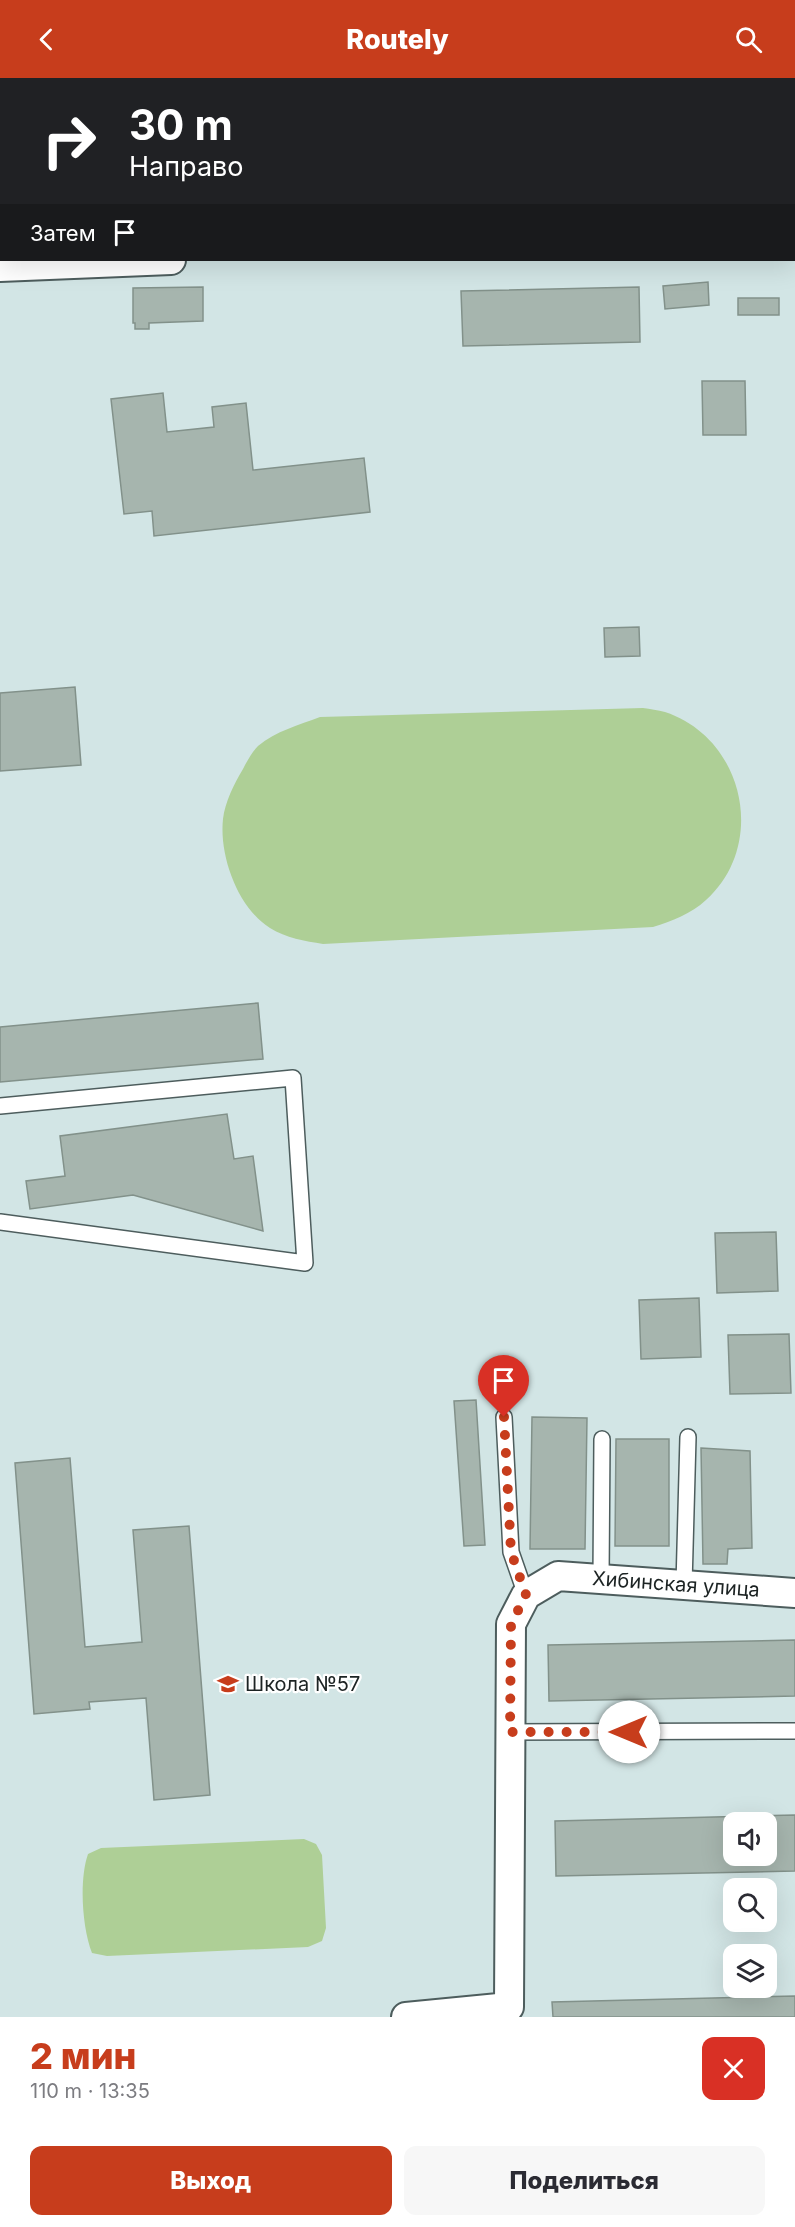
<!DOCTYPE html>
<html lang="ru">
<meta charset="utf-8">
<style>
body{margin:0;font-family:Inter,sans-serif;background:#f7f7f7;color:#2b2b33;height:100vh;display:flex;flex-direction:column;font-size:22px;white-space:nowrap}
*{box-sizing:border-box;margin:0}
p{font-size:20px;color:#7c7c81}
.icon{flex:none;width:33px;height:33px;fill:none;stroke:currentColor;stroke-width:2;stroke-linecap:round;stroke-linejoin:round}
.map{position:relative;height:1939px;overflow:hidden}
.drawer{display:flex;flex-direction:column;background:#fff;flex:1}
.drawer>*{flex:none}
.top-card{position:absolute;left:0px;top:0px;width:795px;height:183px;box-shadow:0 6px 24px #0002;background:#202124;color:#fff;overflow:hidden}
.fabs{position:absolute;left:723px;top:1734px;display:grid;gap:12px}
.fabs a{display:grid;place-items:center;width:54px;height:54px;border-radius:12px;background:#fff;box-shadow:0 6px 24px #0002;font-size:30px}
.pin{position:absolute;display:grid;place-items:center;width:51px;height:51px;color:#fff;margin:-62px -26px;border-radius:50% 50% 50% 0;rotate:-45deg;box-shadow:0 0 6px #0007}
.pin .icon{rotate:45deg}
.me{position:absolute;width:66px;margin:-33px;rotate:270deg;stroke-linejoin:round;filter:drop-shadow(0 0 4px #0008)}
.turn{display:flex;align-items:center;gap:21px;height:126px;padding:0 30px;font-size:27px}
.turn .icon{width:78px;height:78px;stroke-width:2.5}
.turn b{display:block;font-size:42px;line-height:51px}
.then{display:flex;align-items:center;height:57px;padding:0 30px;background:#0003;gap:12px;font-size:22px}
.round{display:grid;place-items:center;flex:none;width:63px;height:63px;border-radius:12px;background:#f7f7f7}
.headline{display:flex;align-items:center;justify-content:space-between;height:102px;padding:0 30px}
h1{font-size:36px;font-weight:800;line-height:45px;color:#c73d1c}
.cta{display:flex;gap:12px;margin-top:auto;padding:12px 30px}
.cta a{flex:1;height:69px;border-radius:12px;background:#c73d1c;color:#fff;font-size:24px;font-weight:800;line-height:69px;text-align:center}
.cta a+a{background:#f7f7f7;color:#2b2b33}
header{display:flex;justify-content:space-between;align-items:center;height:78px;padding:0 30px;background:#c73d1c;color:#fff;font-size:27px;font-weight:800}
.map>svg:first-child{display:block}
.green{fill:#aecf96}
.building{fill:#a6b5ae;stroke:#82918a;stroke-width:1.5;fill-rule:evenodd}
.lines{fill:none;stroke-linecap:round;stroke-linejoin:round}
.lane-casing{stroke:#4d5d5d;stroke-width:18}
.street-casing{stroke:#4d5d5d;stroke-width:32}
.lane{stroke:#fff;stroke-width:15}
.street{stroke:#fff;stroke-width:28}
.route{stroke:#c73d1c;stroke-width:10;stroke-dasharray:0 18}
.labels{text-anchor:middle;stroke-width:4.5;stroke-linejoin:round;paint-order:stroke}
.street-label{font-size:20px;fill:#1c2323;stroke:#fff}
.poi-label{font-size:20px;fill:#1c2323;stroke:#fff;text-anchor:start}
</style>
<header><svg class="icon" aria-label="back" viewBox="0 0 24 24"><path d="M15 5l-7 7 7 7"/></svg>Routely<svg class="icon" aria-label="search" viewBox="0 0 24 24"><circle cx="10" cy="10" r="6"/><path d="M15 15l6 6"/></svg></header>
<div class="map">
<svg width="795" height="1939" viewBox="0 0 795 1939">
<rect width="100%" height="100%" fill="#d2e5e5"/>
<path class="green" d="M643,630c7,1 15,2 22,4 79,26 103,132 41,188 -15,14 -34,21 -53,27l-330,17c-18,-3 -37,-6 -53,-16 -32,-20 -51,-72 -47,-109 2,-17 11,-35 20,-50 4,-8 9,-17 15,-23 18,-15 41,-21 62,-29z
M304,1761l12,5 6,11 4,73 -4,13 -14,6 -201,9 -15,-3c-10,-26 -13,-73 -4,-99l13,-6z"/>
<path class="building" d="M0,77h2l-2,59z
M708,204l1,23 -44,4 -2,-23z
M203,209v34l-54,2v6h-14v-6h-2v-35z
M639,209l1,55 -177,4 -2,-55z
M738,220h41v17h-41z
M702,303h43l1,54h-43z
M163,315l4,39 47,-5 -2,-20 34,-4 7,67 111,-12 6,54 -216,24 -2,-25 -28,3 -13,-115z
M639,549l1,29 -35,1 -1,-29z
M75,609l6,78 -81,6v-78z
M258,925l5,56 -263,23v-55z
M227,1036l7,45 19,-3 10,75 -130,-36 -103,14 -4,-28 39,-5 -5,-40z
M776,1154l2,59 -61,2 -2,-60z
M699,1220l2,59 -60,2 -2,-59z
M789,1256l2,59 -61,1 -2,-59z
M476,1322l9,145 -21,1 -10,-145z
M532,1339l55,1 -2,131h-55z
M616,1361h53v107h-54z
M701,1370l49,3 2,97 -24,1 -1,15h-24z
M70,1380l15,189 57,-5 -9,-112 56,-4 21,269 -56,5 -8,-102 -57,4 1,7 -56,5 -19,-251z
M795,1562v56l-246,5 -1,-56z
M795,1737v56l-239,5 -1,-55zM734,1744h32v34h-32z
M795,1918v21h-242l-1,-15z"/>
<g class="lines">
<defs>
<path id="lane" d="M0,1028l293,-28 12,185 -305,-41
M504,1339l7,135 15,43
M601,1501l1,-140
M684,1507l4,-148
M510,1654l285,-1"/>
<path id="street" d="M794,154h1
M0,189l171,-7
M406,1939l103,-10 2,-383 15,-29 32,-19 237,17"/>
</defs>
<use href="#lane" class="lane-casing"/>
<use href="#street" class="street-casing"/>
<use href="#lane" class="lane"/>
<use href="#street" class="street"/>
</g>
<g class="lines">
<path class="route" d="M504,1339l7,135 15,43 -15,29 -1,108h119"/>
</g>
<defs>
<symbol id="school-bare" viewBox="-9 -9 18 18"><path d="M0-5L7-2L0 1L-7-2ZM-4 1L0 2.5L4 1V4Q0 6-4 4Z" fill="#c73d1c" stroke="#fff" stroke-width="2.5" paint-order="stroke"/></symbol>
</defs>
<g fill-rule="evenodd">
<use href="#school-bare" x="213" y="1591" width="30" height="30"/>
</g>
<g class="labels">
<g class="street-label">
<text transform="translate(676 1506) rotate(4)" y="7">Хибинская улица</text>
</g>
<g class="poi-label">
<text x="245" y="1613">Школа №57</text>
</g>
</g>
</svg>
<div class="fabs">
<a><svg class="icon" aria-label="sound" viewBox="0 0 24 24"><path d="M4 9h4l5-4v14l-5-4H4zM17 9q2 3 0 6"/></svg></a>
<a><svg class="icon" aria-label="search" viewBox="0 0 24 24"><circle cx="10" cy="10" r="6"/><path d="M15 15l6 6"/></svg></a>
<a><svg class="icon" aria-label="layers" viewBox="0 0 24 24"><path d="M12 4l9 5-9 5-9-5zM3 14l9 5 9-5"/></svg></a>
</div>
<div class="pin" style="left:504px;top:1339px;background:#d93025"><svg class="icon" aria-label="arrive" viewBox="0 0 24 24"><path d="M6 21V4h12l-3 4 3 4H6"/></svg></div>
<svg class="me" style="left:629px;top:1654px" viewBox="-20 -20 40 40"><circle r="19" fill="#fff"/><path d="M0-13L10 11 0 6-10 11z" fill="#c73d1c"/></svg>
<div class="top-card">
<div class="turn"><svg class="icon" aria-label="right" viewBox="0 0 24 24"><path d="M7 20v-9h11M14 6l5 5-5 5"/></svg><div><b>30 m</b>Направо</div></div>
<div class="then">Затем<svg class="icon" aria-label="arrive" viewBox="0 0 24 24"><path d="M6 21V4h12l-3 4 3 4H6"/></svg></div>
</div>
</div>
<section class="drawer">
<div class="headline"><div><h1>2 мин</h1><p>110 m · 13:35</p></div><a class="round" style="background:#d93025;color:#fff"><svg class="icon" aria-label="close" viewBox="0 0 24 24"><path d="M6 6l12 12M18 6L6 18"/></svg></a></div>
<div class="cta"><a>Выход</a><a>Поделиться</a></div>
</section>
